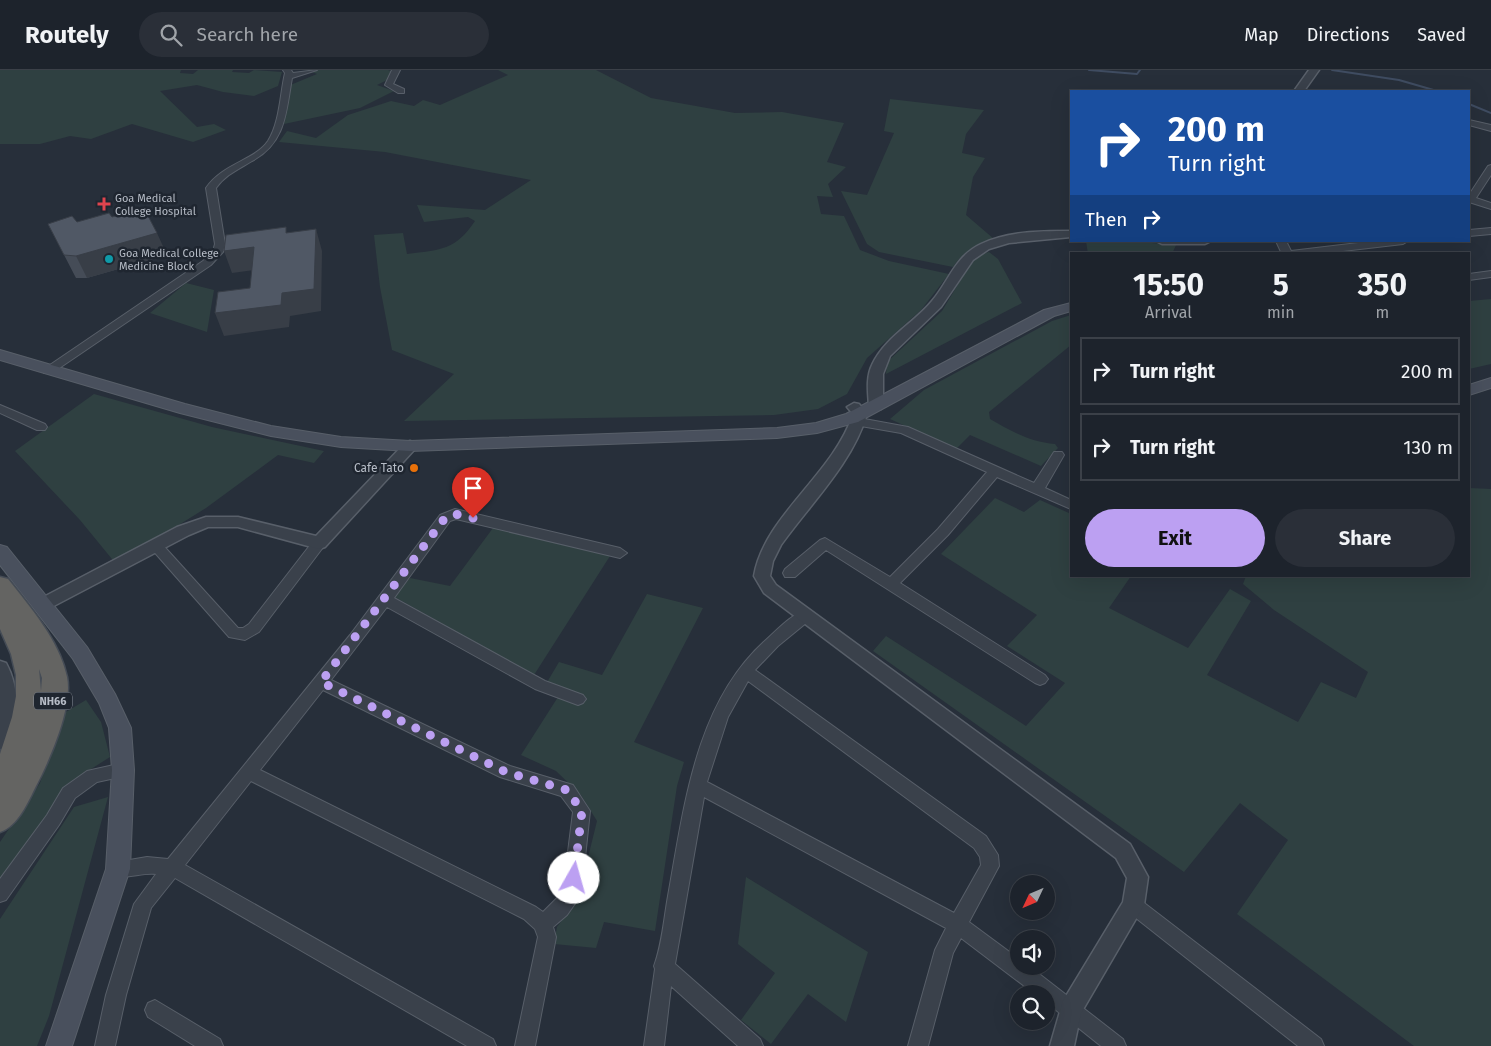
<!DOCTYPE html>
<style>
body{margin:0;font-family:"Fira Sans",sans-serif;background:#2a2f38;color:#f1f3f6;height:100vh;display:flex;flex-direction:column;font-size:19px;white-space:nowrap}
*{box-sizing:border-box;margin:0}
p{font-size:16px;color:#a0a4a9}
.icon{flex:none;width:28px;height:28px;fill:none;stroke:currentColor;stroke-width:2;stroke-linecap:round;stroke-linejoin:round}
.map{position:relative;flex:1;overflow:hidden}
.drawer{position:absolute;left:1070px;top:182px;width:400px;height:325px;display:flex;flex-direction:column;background:#1d232c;border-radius:0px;box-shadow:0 5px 20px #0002,0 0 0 1px #3b4048}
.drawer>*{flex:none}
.guide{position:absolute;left:1070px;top:20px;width:400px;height:152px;border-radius:0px;box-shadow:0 5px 20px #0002,0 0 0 1px #3b4048;background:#1a4fa0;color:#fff;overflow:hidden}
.needle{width:32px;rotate:226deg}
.buttons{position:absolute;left:1010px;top:805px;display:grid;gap:10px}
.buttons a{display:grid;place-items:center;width:45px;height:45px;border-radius:50%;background:#1d232c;box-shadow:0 5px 20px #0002,0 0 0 1px #3b4048;font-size:25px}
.pin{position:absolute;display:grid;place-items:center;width:42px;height:42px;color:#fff;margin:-51px -21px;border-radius:50% 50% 50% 0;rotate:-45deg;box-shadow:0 0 5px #0007}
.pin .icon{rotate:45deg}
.me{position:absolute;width:55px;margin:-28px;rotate:7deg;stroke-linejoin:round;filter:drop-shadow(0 0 4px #0008)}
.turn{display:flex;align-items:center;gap:18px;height:105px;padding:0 15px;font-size:22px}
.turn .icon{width:65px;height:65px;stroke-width:2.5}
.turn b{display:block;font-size:35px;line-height:42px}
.then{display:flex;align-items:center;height:48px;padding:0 15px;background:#0003;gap:10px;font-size:19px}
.eta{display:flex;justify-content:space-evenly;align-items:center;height:85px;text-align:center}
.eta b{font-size:30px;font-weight:700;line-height:35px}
.action{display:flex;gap:10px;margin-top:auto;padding:10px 15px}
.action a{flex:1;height:58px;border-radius:30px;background:#bca0f2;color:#111;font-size:20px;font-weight:700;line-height:58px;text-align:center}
.action a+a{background:#2a2f38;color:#f1f3f6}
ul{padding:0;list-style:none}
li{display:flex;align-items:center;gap:15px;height:68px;margin:0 10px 8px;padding:0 5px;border:2px solid #3b4048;border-radius:0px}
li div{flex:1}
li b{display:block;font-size:19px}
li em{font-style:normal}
header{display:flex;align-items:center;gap:30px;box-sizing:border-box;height:70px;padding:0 25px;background:#1d232c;border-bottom:1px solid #3b4048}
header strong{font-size:24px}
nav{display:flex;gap:28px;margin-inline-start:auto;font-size:18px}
.search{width:350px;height:45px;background:#2a2f38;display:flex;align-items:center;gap:12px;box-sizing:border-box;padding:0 18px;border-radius:28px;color:#a0a4a9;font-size:19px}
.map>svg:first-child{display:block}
.green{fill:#2f4041}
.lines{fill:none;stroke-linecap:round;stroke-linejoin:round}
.stream{stroke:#3f4c61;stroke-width:2}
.minor-casing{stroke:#585f69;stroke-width:2}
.tertiary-casing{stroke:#585f69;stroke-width:3}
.secondary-casing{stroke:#585f69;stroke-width:2}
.trunk-casing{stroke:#454c56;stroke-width:3}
.minor{fill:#3a414b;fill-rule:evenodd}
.tertiary{fill:#3a414b;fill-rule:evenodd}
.secondary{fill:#49505d;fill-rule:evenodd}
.trunk{fill:#646462;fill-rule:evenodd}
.wall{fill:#454c57}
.shaded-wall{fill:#383e47}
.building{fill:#505865;stroke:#383e47}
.route{stroke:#bca0f2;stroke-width:9;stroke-dasharray:0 16.2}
.health-dot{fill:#e0444e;stroke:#1f2630;stroke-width:2}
.culture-dot{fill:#0f9aa8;stroke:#1f2630;stroke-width:2}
.food-dot{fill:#e8710a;stroke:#1f2630;stroke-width:2}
.labels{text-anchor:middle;stroke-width:5;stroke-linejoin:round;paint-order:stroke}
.far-poi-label{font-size:11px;fill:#b6bcc6;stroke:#1f2630;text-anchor:start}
.shield{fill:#1f2630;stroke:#898f99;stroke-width:1}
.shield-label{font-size:11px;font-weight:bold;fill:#b6bcc6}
.poi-label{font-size:12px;fill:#b6bcc6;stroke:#1f2630;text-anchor:end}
</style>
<header>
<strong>Routely</strong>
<div class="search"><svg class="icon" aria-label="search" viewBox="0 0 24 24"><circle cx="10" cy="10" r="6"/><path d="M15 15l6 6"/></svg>Search here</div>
<nav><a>Map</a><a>Directions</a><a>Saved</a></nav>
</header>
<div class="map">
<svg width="1491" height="976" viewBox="0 0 1491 976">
<rect width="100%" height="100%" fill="#272f3a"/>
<path class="green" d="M0,0h181l-1,3 13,1 5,-4h35l-1,2 17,1 5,-3 28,2 -4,14 -24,10 -31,-4 -26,-7 -37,6 37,36 17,-3 12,6 -33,12 -61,-18 -41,15 -21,-3 -30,8h-40z
M317,0h71l11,4 -22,11 17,6 -34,17 -76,16 4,-38 29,-12 -5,-2z
M498,0h98l55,28 84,15 47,-1 62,11 -17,39 19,5 -18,17 5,13 -16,-1 4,18 23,2 16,34 29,11 60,13 -28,36 -54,48 -20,36 -29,15 -44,6 -370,6 50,-47 -62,-24 -12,-63 -6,-52 29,-2 4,21c33,-4 49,-4 68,-33l-7,-4 -44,5 -7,-17 68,5 46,-30 -146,-28 -106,-10 8,-11 29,7 32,-23 43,-14 23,5 9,-6 17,5 68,-30z
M890,29l94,11 -18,24 -4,19 23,5 -12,19 -7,38 28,24c-18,5 -30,12 -41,28l-74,-15 -12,-8 -26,-53 26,4 27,-62 -10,-2z
M1086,171h42l48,4 -4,9h-84z
M989,182l9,7 24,44 -136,71 1,-12 55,-51 33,-55z
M186,213l28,7 -7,42 -57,-19z
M1491,229v65l-22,5v-68z
M1071,245v30l-82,67 1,7c21,12 40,23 65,25l3,4 -17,18 -71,-31 -14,14 -66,-30 34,-29 128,-69z
M94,324l118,33 112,24 -10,12 -36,-8 -72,53 -90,56 -36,-44 -65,-69z
M1469,418l22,1v557h-77l-177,-132 51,-74 -48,-37 -56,69 -311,-221 13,-15 140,90 39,-43 -58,-37 30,-31 -96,-61 54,-56 29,14 16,-12 31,14v62h60l-22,32 79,40 42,-59 21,12 -44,74 91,47 23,-40 35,16 12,-26 -94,-62 -31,-26 3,-8h223z
M493,458l117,28 -76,119 -141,-79 17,-18 40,8z
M647,524l56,14 -69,134 50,20 -7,24 -22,145 -51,-9 -8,26 -42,-4 3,-17 21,-29 19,-77 -16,-26 -25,-24 -35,-16 37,-58 -15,-8 16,-27 43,13z
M86,630l15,22 9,35 -41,26 -69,99v-40l40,-59 21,-68z
M108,727l-59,219 -12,30h-37v-127l74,-112z
M746,807l122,75 -22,70 -38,-28 -37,50 -30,-24 34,-47 -37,-29z"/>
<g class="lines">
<path class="stream" d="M1089,0l48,4 3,-4
M1332,0l67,10 38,11
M1469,34l22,9"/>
<defs>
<path id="minor" d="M283,0h8l2,3 24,-3 -25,8c-6,34 -6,65 -40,83 -13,8 -27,14 -36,27l9,56 -2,8 -12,13 -159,108h-8v-4l159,-108 10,-10 2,-7 -9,-56c17,-25 48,-27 62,-47 12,-19 12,-47 17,-68z
M392,0h8l-7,14 11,5v4h-6l-13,-8z
M1469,50l22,5v6l-22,-6z
M1491,95v10l-15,23 15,5v6l-22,-7v-7l19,-29z
M1491,158v6l-22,2v-6z
M1276,171h10l5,10 84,-10h33l-5,3 -86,10h-35z
M1491,201v6l-22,3v-6z
M0,335l45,19 2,3 -2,3h-8l-37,-17z
M859,348l49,9 126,56 20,-31h8l2,3 -19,33 26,12v9l-74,-32 -49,58 -48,48 145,92 3,4 -3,4 -5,2 -5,-2 -209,-133 -31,27h-10l-2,-4 2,-4 35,-29 5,-2 65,39 48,-48 49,-57 -86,-39 -46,-8 -2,-3z
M455,439l165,39 7,5 -7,5 -164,-39 -6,2 -56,77 151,83 38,14 3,4 -3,4 -5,2 -43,-16 -148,-82 -56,73 179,86 63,19 17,26 -9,84 -14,20 -14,12 3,10 -21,109h-20l23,-109 -3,-8 -11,-10 -273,-138 -66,84 308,174 3,7h-29l-292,-168 -24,30 -25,87 -11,51h-20l11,-51 28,-91 22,-30c-14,-2 -31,6 -44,1l-3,-6 3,-6 35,-6 21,2 182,-224 90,-120zM323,620l177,87 61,19 12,16 -10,80 -20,20 -7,-5 -276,-137z
M319,468l7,5 -2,3 -65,86 -14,8 -16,-3 -80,-91 2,-3h10l77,85h5l6,-4 65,-84z
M806,540l5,1 2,4 -2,4 -33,27 -23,24 231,166 12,19 1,11 -30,56 50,37v7h10l94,73 3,7h-25l-55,-44v-8h-11l-74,-56 -8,15 -25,93h-20l27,-96 11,-22 -242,-131 -29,167 85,75 3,7h-25l-67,-60 -7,60h-20l11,-77 -1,-3c8,-21 10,-48 14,-70 16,-88 27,-194 99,-257 11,-10 25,-25 39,-29zM748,611l226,167 6,9 1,8 -27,48 -247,-131 21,-65z
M123,693l6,2 2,5 -2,5 -32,7 -22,16 -16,27 -53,75 -6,2v-23l47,-64 16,-27 24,-17z
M1133,826l6,3 182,140 3,7h-26l-171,-135 -3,-6 3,-6z
M155,930l65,39 3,7h-28l-47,-29 -3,-7 3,-7z"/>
<path id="tertiary" d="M1309,0h10l-15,21h-10z
M1071,161v6l-62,6 -20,6 -16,11 -32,47 -51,49 -7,18v32l-2,3h-10l-2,-3c-1,-14 -3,-29 3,-41 13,-28 41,-41 60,-64 17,-20 23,-45 49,-57 27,-13 60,-13 90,-13z
M1156,171h55l-6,3h-43z
M854,333l5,1 8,10c-15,50 -56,89 -86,131l-8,16 -3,15 6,9 354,259 18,33 -4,28 -63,108 -7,33h-24l13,-45 60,-99 4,-24 -11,-20 -352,-265 -10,-17c10,-60 79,-101 99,-162l-6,-7z
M410,371l5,2 2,3 -2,3 -90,98 -6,2 -81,-22h-30l-19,8 -141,74 -6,2 -6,-2 -2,-4 2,-4 141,-74 29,-10h32l78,19 89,-93z
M0,591l6,2c14,25 13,58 1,84l-7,2z"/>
<path id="secondary" d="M1071,233v8l-17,5 -196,106 -41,11 -40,5 -367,13 -69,-4 -70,-11 -91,-23 -180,-53v-10l185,54 86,22 70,11 69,4 367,-13 39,-5 30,-9 198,-104z
M1491,308v10l-22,7v-10z
M0,475l7,2 80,100 28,47 16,34 3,42 -4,99 -58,177h-26l60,-177 6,-99 -3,-42 -10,-25 -26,-44 -73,-94z"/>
<path id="trunk" d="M0,507l8,2c22,28 51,61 59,98 6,30 -17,82 -31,109 -8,16 -18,40 -36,46v-78l12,-37 4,-21v-21l-5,-21 -11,-25zM39,599l3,9 -1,13z"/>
</defs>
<use href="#minor" class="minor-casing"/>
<use href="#tertiary" class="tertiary-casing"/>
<use href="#secondary" class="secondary-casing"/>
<use href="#trunk" class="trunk-casing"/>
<use href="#minor" class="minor"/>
<use href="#tertiary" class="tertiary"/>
<use href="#secondary" class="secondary"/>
<use href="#trunk" class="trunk"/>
</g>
<path class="wall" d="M112,147l55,38 -80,23h-11l-28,-54 29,-2z"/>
<path class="shaded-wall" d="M316,159l6,22 -1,60 -31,5 -1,11 -65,9 -9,-23 67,-20z
M157,163l10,22 -80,23 -11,-22z
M254,177l8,22 -30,4 -8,-22z"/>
<path class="building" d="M133,141l14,3 10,19 -81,23 -12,-1 -16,-31 24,-8 5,6 32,-9 3,4z
M286,157v6l30,-4 -2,60 -32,4 -1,12 -66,8 3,-21 32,-4 4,-41 -30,4 2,-16z"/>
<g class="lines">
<path class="route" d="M473,448l-18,-4 -10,4 -124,164 185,90 61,18 15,21 -8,67"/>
</g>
<path class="health-dot" d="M101.5 126.5h5v5h5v5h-5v5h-5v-5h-5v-5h5z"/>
<circle class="culture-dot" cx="109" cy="189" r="5"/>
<circle class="food-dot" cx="414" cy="398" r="5"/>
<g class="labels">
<g class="far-poi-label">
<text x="115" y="132">Goa Medical<tspan x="115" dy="13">College Hospital</tspan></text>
<text x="119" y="187">Goa Medical College<tspan x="119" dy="13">Medicine Block</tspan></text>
</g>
<rect class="shield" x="34" y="622.5" width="38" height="17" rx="4"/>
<g class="shield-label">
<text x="53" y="635">NH66</text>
</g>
<g class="poi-label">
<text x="404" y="402">Cafe Tato</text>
</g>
</g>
</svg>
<div class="buttons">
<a><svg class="needle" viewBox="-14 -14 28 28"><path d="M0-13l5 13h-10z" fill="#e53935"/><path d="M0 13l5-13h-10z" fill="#a0a4a9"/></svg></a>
<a><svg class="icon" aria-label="sound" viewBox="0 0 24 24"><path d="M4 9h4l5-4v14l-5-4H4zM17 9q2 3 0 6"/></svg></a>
<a><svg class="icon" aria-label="search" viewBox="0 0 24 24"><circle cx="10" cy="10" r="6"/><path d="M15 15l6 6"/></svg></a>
</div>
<div class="pin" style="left:473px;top:448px;background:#d93025"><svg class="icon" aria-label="arrive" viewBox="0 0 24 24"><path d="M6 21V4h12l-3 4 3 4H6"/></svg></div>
<svg class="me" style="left:574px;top:808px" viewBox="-20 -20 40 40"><circle r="19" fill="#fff"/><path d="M0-13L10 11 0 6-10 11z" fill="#bca0f2"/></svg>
<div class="guide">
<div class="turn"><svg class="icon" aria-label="right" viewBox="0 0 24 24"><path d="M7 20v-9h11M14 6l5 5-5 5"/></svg><div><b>200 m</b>Turn right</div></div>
<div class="then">Then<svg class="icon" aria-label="right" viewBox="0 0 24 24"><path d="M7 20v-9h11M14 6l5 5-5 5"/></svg></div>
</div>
<section class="drawer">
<div class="eta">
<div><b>15:50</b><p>Arrival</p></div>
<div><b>5</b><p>min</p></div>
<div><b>350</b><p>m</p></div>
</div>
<ul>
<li><svg class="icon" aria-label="right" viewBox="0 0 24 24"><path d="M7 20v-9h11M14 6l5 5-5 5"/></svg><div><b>Turn right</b></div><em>200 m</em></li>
<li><svg class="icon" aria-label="right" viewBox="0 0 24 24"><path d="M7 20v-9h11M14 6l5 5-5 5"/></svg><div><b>Turn right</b></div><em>130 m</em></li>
</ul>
<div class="action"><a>Exit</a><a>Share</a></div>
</section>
</div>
